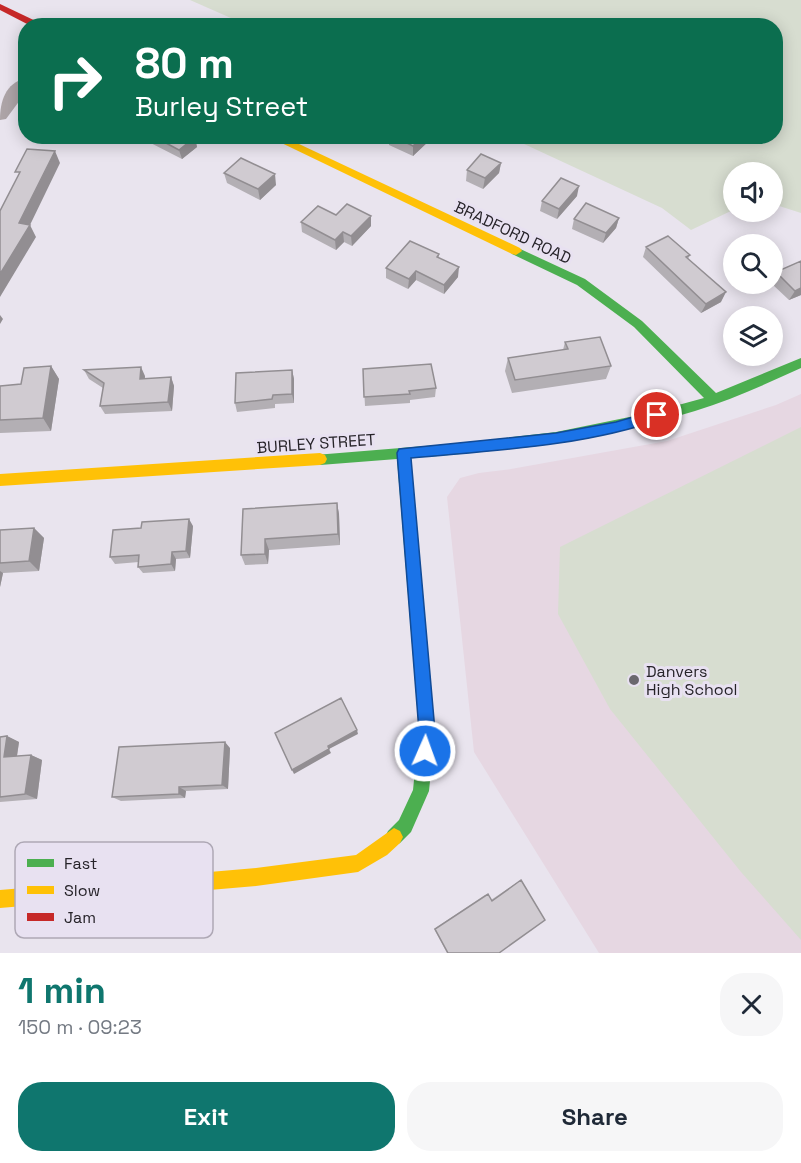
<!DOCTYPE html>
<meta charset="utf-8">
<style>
body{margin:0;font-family:"Space Grotesk",sans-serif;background:#f6f6f7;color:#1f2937;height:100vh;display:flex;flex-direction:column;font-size:22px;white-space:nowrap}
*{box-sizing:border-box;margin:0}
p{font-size:20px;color:#747a83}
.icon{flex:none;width:33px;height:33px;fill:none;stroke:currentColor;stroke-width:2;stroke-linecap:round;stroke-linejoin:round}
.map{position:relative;height:953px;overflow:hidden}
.sheet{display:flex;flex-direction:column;background:#fff;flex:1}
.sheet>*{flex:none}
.guide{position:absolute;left:18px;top:18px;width:765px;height:126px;border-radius:24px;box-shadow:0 3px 15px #0003;background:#0b6e4f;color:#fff;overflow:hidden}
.fabs{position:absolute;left:723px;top:162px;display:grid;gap:12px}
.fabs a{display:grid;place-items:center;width:60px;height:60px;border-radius:50%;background:#fff;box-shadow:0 3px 15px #0003;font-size:30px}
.pin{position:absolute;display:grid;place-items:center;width:51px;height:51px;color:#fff;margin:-26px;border:3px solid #fff;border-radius:50%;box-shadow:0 2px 6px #0007}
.me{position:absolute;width:66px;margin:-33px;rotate:2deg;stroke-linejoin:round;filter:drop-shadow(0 0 4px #0008)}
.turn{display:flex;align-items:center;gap:21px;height:126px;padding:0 18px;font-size:27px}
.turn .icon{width:78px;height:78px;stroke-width:2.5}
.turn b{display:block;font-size:42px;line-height:51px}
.round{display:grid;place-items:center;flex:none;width:63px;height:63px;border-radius:24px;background:#f6f6f7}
.head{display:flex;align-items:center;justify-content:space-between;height:102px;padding:0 18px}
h1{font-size:36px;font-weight:800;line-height:45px;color:#0f766e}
.cta{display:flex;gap:12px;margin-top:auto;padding:12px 18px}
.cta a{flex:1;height:69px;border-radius:24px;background:#0f766e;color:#fff;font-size:24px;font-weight:800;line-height:69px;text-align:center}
.cta a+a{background:#f6f6f7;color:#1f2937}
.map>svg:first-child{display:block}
.education{fill:#e6d7e2}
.green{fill:#d7ddd0}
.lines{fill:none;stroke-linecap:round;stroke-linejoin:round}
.street{fill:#ada4a7;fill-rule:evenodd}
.fast{fill:#4caf50;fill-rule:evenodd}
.slow{fill:#ffc107;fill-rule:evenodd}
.jam{fill:#c62828;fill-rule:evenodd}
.wall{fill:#b3afb4}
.shaded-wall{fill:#928e92}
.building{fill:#d0cbd1;stroke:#928e92;stroke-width:1.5}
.route{fill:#1a73e8;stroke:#114b97;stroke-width:1.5}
.poi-dot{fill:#6a676e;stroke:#e8e1f1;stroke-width:2}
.labels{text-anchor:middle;stroke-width:6;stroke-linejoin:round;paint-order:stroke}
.street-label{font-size:16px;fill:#262329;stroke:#e8e1f1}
.poi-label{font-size:16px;fill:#262329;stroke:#e8e1f1;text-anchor:start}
.key{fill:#e8e1f1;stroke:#aea8b5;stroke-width:1.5}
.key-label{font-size:16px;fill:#262329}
</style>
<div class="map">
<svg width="801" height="953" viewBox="0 0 801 953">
<rect width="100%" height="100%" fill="#e9e4ee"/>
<path class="education" d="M801,394v559h-202l-125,-201 -27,-255 13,-19 19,-5 32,-4 156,-28 109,-36z"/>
<path class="green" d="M190,0h611v213l-28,-9 -1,-32h-38l-1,38 -42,20 -29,-22 -153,-71 267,-1v-110h-527z
M801,427v513l-60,-68 -131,-163 -52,-95 2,-67z"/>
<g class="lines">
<path class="street" d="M26,78v14l-20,27 -6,1c0,-18 5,-37 26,-42z"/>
<path class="fast" d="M516,247l69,32 57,42 74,72 85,-35v10c-35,16 -70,32 -106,43 -93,29 -189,40 -285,47l25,273 -6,60 -18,41 -11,11 -6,3 -6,-3 -3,-6 3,-6 11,-11 14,-30 6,-59 -22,-272 -77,6 -5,-2 -2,-4 2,-4 147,-12 94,-11 93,-19 55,-15 -70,-71 -57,-42 -65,-31 -2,-3z"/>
<path class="slow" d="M267,136h15l238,112 2,3 -6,4 -4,-1z
M320,453l5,2 2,4 -2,4 -5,2 -320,21v-12z
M394,828l6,3 3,6 -3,6 -13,12 -29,17 -102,14 -256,22v-18l256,-22 100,-13z"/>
<path class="jam" d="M0,4l42,20 1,2h-12l-31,-16z"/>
</g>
<path class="wall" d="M137,136h57l3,11 -15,12z
M389,136h42v3l-18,17 -24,-11z
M501,163l-2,10 -16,16 -17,-8 1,-11z
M224,173l52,12 -16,15 -33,-17z
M577,196l-20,23 -17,-8 2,-10z
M336,215l35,11 -19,20 -8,-4 -8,8 -34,-18 -1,-10z
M619,218l-3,10 -13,15 -31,-14 2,-10z
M646,247l44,8 -2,4 33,43 -20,11 -58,-56z
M439,254v4l19,19 -14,17 -28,-14 -8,9 -22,-11v-10z
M801,261v34l-12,5 -17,-16v-7l4,-5z
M565,342l46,24 -5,13 -94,14 -7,-22 3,-13 55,-8z
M51,366l8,13 -8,52 -51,2v-47l21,-2z
M363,369l73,19 -1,9 -25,3v3l-45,3z
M84,370l61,6v3l26,-2 3,9 -2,25 -67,3 -5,-8 3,-18 -14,-9z
M292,370l2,9v24l-19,1v4l-38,4 -2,-9z
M337,503l2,11 1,31 -71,5 -1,14 -23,1 -4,-10 2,-46z
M193,526l-3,32 -14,1 -1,12 -32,2 -5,-6 1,-5 -24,2 -5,-7z
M34,528l10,10 -5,33 -36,2 -3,14v-57z
M7,736l12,6 -2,14 14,-1 11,5 -5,39 -37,3v-65z
M230,748l-2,41 -42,2 -1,7 -64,3 -9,-4z
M521,880l-22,73h-52l-13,-24 51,-34 3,-1 3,6z"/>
<path class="shaded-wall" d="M423,136h8v3l-18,17v-10z
M195,137l2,10 -15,12 -3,-9z
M55,151l5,12 -30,62 6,12 -36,60v-23l19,-51z
M501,163l-2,10 -16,16 2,-11z
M275,174l1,11 -16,15 -2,-11z
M579,186l-2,10 -20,23 2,-10z
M371,216v10l-19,20 -1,-10z
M619,218l-3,10 -13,15 3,-10z
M343,232l1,10 -8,8 -1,-10z
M459,267l-1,10 -14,17v-9z
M416,271v9l-8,9 1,-10z
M801,288v7l-12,5 6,-9z
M726,292l-5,10 -20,11 5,-9z
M0,315l3,4 -3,5z
M51,366l8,13 -8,52 -8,-13z
M141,367l4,9 -1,12 -4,-9z
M292,370l2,9v24l-2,-9z
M171,377l3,9 -2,25 -4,-9z
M337,503l2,11 1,31 -2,-11z
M189,519l4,7 -3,32 -4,-7z
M34,528l10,10 -5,33 -10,-10z
M265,539l4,11 -1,14 -3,-10z
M172,552l4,7 -1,12 -4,-7z
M0,571l3,2 -3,14z
M357,730l1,4 -29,15 -1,-3z
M7,736l12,6 -3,20 -12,-5z
M225,742l5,6 -2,41 -6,-4z
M329,749l2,4 -37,21 -2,-4z
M31,755l11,5 -5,39 -12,-5z
M179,787l7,4 -1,7 -6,-4z"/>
<path class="building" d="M153,136h41l1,1 -16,13z
M393,136h30l-10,10z
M27,149l28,2 -36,72 11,2 -30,49v-63l20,-39h-5z
M481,154l20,9 -16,15 -18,-8z
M241,158l34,16 -17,15 -34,-16z
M561,178l18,8 -20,23 -17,-8z
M586,203l33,15 -13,15 -32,-14z
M347,204l24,12 -20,20 -8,-4 -8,8 -34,-18 17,-16 18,9z
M668,236l22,19 -4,2 40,35 -20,12 -60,-57z
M410,241l29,13 -2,3 22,10 -15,18 -28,-14 -7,8 -23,-11z
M801,261v27l-6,3 -19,-19z
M600,337l11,29 -96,14 -7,-22 60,-9 -3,-7z
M431,364l5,24 -27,3 1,3 -46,3 -1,-28z
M51,366l-8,52 -43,2v-34l21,-2 3,-16z
M141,367l-1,12 31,-2 -3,25 -68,4 4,-23 -20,-13z
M292,370v24l-19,1 -1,4 -37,4 1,-30z
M337,503l1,31 -73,5v15l-24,1 2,-46z
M189,519l-3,32 -14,1 -1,12 -33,3 1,-12 -29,2 3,-27 28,-2 1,-6z
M34,528l-5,33 -29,2v-33z
M341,698l16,32 -29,16 1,3 -37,21 -17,-37z
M7,736l-3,21 27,-2 -6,39 -25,3v-60z
M225,742l-3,43 -43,2v7l-67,3 7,-50z
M521,880l24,40 -46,33h-51l-13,-24 53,-35 4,7z"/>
<path class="route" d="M657,410l7,5 -2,4c-81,28 -167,31 -251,39l24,273 -4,26 -6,2 -6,-2 -2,-6 2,-20 -22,-278 2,-4 157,-16 60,-11z"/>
<circle class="poi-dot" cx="634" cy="680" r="6"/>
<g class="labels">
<g class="street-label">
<text transform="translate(513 232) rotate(25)" y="6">BRADFORD ROAD</text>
<text transform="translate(316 443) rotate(-4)" y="6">BURLEY STREET</text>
</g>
<g class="poi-label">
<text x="646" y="677">Danvers<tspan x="646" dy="18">High School</tspan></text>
</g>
</g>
<rect x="15" y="842" width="198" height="96" rx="9" class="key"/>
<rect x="27" y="859" width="27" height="8" fill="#4caf50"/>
<rect x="27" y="886" width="27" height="8" fill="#ffc107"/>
<rect x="27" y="913" width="27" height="8" fill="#c62828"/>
<g class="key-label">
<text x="64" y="869">Fast</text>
<text x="64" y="896">Slow</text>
<text x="64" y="923">Jam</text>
</g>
</svg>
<div class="fabs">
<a><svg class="icon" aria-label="sound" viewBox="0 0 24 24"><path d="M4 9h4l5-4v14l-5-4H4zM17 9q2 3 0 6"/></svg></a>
<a><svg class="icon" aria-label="search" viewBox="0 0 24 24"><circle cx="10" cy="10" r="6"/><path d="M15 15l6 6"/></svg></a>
<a><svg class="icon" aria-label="layers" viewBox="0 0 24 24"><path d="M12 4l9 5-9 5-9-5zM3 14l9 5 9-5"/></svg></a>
</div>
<div class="pin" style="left:657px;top:415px;background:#d93025"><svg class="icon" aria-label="arrive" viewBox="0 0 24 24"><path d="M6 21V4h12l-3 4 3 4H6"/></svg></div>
<svg class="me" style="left:425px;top:751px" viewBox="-20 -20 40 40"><circle r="17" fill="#1a73e8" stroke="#fff" stroke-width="3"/><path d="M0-11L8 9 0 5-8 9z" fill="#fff"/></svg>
<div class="guide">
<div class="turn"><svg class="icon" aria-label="right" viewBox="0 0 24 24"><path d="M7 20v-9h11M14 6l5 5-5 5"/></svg><div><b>80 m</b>Burley Street</div></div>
</div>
</div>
<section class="sheet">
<div class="head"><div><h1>1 min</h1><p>150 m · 09:23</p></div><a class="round"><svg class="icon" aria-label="close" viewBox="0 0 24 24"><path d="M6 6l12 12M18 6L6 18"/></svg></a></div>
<div class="cta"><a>Exit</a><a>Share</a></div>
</section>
